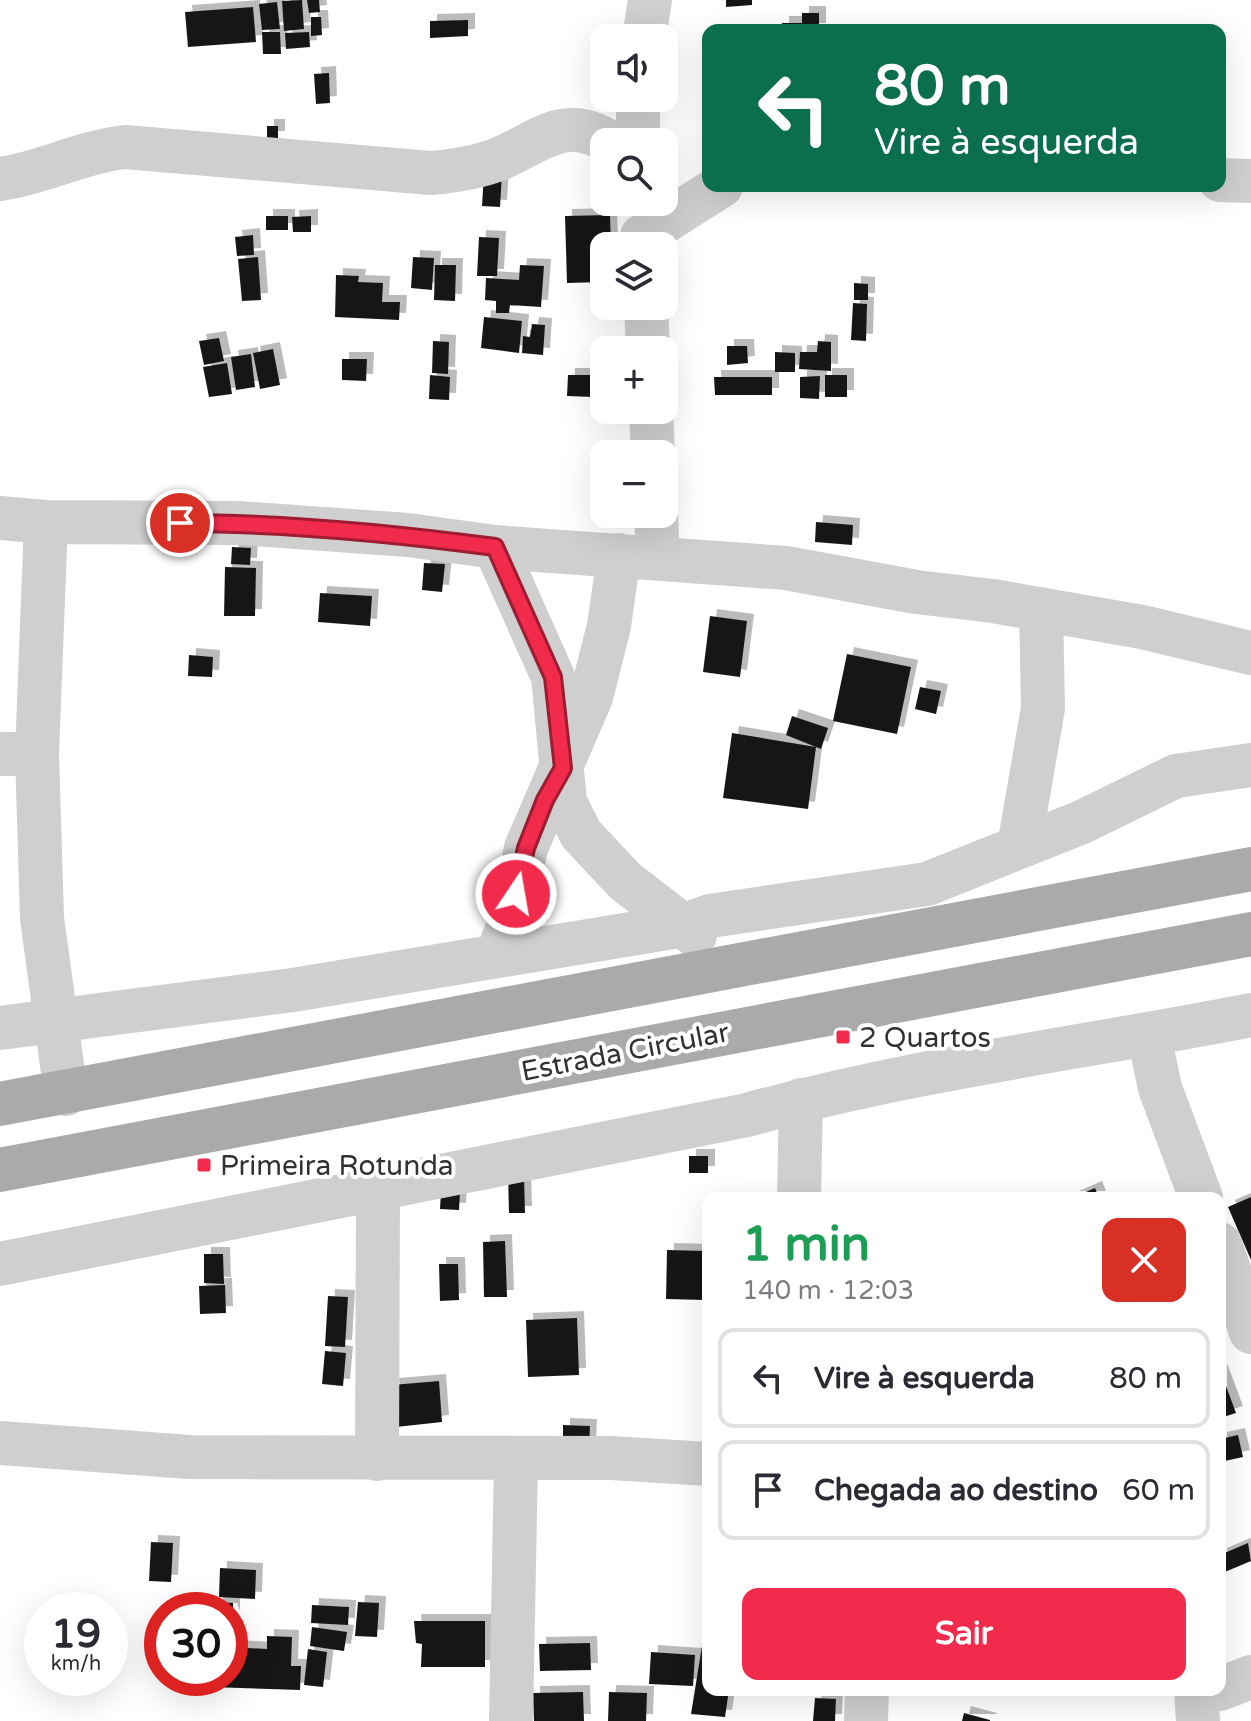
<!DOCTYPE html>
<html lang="pt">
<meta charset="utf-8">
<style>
body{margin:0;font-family:"Varela Round",sans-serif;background:#f2f2f3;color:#2b2b33;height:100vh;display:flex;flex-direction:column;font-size:30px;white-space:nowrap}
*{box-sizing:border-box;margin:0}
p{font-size:26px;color:#7c7c81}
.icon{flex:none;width:44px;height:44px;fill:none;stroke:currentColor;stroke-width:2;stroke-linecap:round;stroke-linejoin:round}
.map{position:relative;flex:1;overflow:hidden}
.side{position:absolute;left:702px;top:1192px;width:524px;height:504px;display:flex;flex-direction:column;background:#fff;border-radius:16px;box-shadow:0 8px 32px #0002}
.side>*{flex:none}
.guide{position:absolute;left:702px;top:24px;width:524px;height:168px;border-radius:16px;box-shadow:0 8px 32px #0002;background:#0b6e4f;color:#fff;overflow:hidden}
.fabs{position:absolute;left:590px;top:24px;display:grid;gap:16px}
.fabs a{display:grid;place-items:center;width:88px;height:88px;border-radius:16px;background:#fff;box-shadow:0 8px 32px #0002;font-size:40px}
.speed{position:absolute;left:24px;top:1592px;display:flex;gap:16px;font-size:40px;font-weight:700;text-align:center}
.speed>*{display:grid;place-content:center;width:104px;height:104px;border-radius:50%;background:#fff;box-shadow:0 8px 32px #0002;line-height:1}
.speed small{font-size:20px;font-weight:400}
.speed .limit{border:12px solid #d22;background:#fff;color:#111}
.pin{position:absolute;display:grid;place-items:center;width:68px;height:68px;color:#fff;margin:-34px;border:4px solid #fff;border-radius:50%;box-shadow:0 2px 8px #0007}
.me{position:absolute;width:88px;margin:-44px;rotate:12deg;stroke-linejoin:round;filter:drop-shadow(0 0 6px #0008)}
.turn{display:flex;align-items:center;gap:28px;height:168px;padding:0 40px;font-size:36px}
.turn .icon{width:104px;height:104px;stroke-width:2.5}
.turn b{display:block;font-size:56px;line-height:68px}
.round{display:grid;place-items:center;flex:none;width:84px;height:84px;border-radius:16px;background:#f2f2f3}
.overview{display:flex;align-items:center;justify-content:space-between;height:136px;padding:0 40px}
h1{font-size:48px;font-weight:800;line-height:60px;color:#1e9e55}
.action{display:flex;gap:16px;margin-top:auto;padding:16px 40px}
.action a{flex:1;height:92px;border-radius:16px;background:#f22b4c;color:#fff;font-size:32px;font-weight:800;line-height:92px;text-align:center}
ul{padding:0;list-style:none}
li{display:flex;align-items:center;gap:24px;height:100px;margin:0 16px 12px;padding:0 24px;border:4px solid #e1e1e2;border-radius:16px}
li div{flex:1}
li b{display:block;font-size:30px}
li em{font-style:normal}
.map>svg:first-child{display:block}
.building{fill:#191919;filter:url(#shadow)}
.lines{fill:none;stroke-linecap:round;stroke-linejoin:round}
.minor{stroke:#cfcfcf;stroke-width:44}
.major{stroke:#aaa;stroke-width:44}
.route-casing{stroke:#9d1c31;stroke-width:20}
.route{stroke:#f22b4c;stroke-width:14}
.poi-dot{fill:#f22b4c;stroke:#fff;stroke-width:3}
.labels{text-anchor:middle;stroke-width:8;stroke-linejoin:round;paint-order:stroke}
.poi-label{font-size:28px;fill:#323232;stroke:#fff;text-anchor:start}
.street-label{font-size:28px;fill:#323232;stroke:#fff}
</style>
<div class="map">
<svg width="1251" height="1721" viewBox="0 0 1251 1721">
<defs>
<filter id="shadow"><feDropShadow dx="7" dy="-7" stdDeviation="0" flood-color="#0004"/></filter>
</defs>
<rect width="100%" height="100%" fill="#fff"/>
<path class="building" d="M302,0l2,29 -20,2 -2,-30z
M307,0h12l1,12 -11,1z
M726,0h26v5l-26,2z
M277,2l3,27 -18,1 -3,-26z
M253,7l3,35 -68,5 -3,-35z
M802,13h17v17h-37v-7h20z
M311,17h10l1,18 -11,1z
M468,20v16l-38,2v-17z
M262,32h18l1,22h-18z
M309,32l1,15 -24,2 -1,-16z
M329,73l1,30 -14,1 -2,-30z
M267,126h11v12h-11z
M484,173l18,1 -2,33 -18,-1z
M610,215l1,31h-7v36l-37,1 -2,-67z
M266,216h22v14h-22z
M311,216v16h-18l-1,-15z
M253,235l1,20 -17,1 -2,-19z
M479,237l20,1 -2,38h-20z
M258,257l3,43 -19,1 -4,-42z
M413,257l21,1 -2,32 -21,-2z
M435,265h21l-1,36 -21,-1z
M520,265l24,1 -3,41 -31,-2 -1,8h-13v-12l-11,-1 1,-22 33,2z
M336,275l23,1 -1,6 25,1 -1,19h18l-1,18 -64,-3z
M854,283l14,1v16h-14z
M853,303l14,1 -1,37 -15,-1z
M484,317l38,4 -3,32 -38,-5z
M532,324l13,1 -2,30 -21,-2 1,-17 7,1z
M219,338l5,23 -20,4 -5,-24z
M433,341l16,1 -1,32 -16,-1z
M818,341l13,1v29l-32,-2 1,-17h17z
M727,346h20l1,17 -21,2z
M273,349l7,36 -20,4 -7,-36z
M775,352l20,1v19h-20z
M251,354l4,33 -19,3 -5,-33z
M342,359h25l-1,22 -24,-1z
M227,363l5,31 -23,3 -6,-30z
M430,375l20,2 -1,23 -20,-1z
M568,375h26l-1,22 -26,-1z
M825,375h22v22h-22z
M820,376l-1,23 -19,-1v-21z
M714,377h58v18h-57z
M816,522l37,3 -1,20 -37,-3z
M232,547l19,1 -1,17 -19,-1z
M424,563l21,1 -3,28 -20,-2z
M225,567l31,1 -1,48h-31z
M320,593l52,3 -2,30 -52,-4z
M710,616l37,5 -7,56 -37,-5z
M847,654l64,13 -14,67 -64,-13z
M189,655l24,2 -1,20 -24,-1z
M920,687l21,4 -5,23 -21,-5z
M792,716l36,12 -7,21 -35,-14z
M732,733l84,14 -8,62 -85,-11z
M689,1156h19v17h-19z
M508,1175h16l1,38h-16z
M1095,1188l4,10h-27z
M441,1191h19l-1,19 -19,-1z
M1251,1197v63l-23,-53z
M505,1241l2,56h-23l-1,-55z
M667,1250l39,1 -1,49 -39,-1z
M204,1254h19l1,30 -20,-1z
M439,1264h19l1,36 -19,1z
M225,1285l1,28 -26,1 -1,-28z
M328,1296l20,1 -3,50 -20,-1z
M577,1318l2,57 -51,2 -2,-57z
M325,1351l21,2 -3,33 -21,-2z
M1220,1370l16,43 -16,5z
M439,1381l3,41 -46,5 -4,-42z
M563,1425l27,1 -1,23 -26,-1z
M1238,1435l5,22 -23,5v-23z
M151,1542l22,1 -2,39 -22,-1z
M1248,1543l3,18 -31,13v-19z
M220,1568l36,2 -1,29 -36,-2z
M216,1602l17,1v15l-3,-8h-14z
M358,1602l21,1 -2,34 -22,-1z
M312,1605l37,2 -1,18 -37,-2z
M414,1621h71v46h-64l1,-23 -6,-1z
M312,1627l35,5 -3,19 -34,-5z
M267,1636l25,1 -1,29h10l-1,24 -90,-3 1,-9h19v-31l37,2z
M703,1640l5,1v49h21l-4,27 -34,-3z
M590,1643l1,27 -51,1 -1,-27z
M308,1649l19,3 -4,35 -19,-2z
M651,1652l44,3 -2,31 -44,-2z
M583,1692l1,29h-50l-1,-28z
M609,1692l38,1 -1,28h-38z
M815,1698l21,1 -1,22h-22z
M964,1713l26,7v1h-28z"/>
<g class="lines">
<path class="minor" d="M644,38l6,-38
M638,98v44
M0,179c43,-6 81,-27 125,-32l306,26c24,-2 45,-5 68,-14 39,-16 66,-46 110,-17
M1220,180l31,1
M642,236l79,-50
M646,306l2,44
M651,410l2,44
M656,514l2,44
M0,518l46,4 193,1 169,12 87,12 291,21 130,24 77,9 149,26 109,26
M46,522l-9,232 5,164 24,176
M495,547l58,130 12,125 16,32 44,47 70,54
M0,754h37
M1019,847l24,-139 -2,-99
M498,953l13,-35 15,-70 65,-151 18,-71 10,-71
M0,1028l293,-38 392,-65 25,-9 217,-32 155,-62 94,-46 75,-11
M1149,1035l11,53 41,110
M799,1198l2,-98
M1220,1244l31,88
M0,1264l747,-149c166,-46 335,-67 504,-100
M0,1443l189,14 422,1 97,6
M377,1459l1,-269
M1220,1689l31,-12
M1196,1690l2,31
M511,1721l5,-261
M866,1721l1,-31"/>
<path class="major" d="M0,1104l1251,-235
M0,1170l1251,-236"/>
</g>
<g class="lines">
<defs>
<path id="route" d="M180,523c105,0 210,10 315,24l58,130 10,91 -18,32 -19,48 -10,46"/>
</defs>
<use href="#route" class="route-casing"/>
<use href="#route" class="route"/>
</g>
<g class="poi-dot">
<rect x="835" y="1029" width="16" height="16" rx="4"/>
<rect x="196" y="1157" width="16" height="16" rx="4"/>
</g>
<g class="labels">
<g class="poi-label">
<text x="859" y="1047">2 Quartos</text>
<text x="220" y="1175">Primeira Rotunda</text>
</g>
<g class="street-label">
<text transform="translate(625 1051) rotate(-11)" y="10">Estrada Circular</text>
</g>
</g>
</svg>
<div class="fabs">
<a><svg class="icon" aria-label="sound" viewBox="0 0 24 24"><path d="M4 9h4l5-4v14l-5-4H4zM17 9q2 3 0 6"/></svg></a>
<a><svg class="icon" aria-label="search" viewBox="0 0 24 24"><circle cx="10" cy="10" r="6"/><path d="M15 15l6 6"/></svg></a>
<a><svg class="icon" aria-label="layers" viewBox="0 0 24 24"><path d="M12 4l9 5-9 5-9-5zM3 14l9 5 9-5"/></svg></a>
<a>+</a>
<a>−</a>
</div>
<div class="speed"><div>19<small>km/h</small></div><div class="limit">30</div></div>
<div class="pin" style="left:180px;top:523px;background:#d93025"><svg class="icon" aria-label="arrive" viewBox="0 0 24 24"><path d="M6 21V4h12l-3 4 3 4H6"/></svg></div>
<svg class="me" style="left:516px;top:894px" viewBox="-20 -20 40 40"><circle r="17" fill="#f22b4c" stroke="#fff" stroke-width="3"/><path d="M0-11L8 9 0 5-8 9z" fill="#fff"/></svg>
<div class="guide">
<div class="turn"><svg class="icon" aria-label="left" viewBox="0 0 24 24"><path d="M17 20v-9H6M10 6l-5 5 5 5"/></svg><div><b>80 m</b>Vire à esquerda</div></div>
</div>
<section class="side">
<div class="overview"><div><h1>1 min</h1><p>140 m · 12:03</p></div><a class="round" style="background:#d93025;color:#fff"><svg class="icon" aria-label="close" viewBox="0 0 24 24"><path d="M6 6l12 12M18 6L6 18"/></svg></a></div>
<ul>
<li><svg class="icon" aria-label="left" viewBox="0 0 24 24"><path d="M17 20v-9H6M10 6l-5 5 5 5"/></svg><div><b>Vire à esquerda</b></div><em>80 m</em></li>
<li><svg class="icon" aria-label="arrive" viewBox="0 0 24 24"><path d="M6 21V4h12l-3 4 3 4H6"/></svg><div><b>Chegada ao destino</b></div><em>60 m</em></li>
</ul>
<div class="action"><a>Sair</a></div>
</section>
</div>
